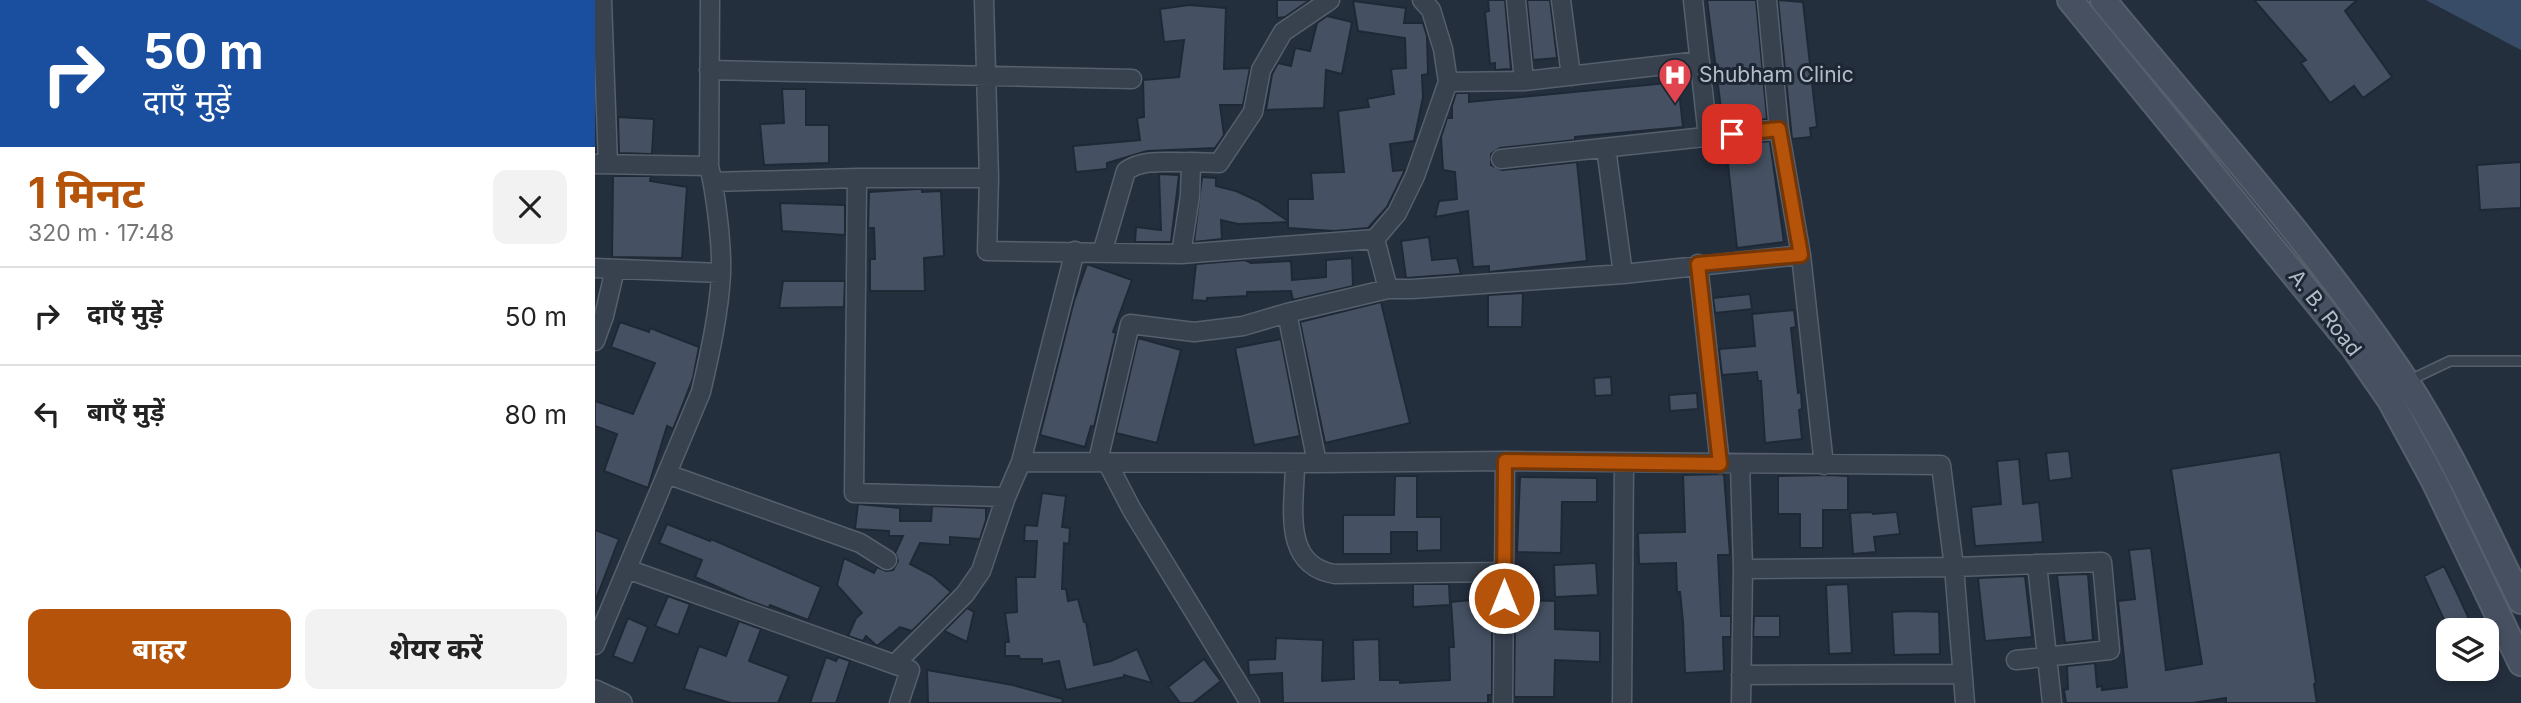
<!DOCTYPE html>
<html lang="hi">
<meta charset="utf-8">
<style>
body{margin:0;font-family:Inter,"Noto Sans Devanagari",sans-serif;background:#f2f2f2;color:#222;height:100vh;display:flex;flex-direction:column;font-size:26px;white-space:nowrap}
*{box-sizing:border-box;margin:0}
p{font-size:23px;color:#767676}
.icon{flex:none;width:38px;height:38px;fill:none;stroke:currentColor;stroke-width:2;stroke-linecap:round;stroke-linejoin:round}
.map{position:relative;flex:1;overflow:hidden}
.side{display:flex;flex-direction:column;background:#fff;width:595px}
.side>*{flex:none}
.top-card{background:#1a4fa0;color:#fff;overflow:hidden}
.buttons{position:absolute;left:1841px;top:618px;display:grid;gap:14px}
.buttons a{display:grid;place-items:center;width:63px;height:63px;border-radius:14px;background:#fff;box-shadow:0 4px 10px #0003;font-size:35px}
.pin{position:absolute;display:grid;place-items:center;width:60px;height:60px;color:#fff;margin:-30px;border-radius:14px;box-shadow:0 4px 10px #0006}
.me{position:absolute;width:77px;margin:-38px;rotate:0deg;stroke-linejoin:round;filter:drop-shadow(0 0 5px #0008)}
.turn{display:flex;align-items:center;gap:24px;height:147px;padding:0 28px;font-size:32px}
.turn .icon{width:91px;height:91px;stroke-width:2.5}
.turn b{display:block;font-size:49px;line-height:60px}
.round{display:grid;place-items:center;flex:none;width:74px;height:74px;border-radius:14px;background:#f2f2f2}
.overview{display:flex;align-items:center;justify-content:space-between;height:119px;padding:0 28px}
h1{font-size:42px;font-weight:700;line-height:52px;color:#b45309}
.action{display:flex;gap:14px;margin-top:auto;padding:14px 28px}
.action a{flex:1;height:80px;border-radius:14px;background:#b45309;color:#fff;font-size:28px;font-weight:700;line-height:80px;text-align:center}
.action a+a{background:#f2f2f2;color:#222}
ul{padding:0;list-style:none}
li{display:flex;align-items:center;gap:21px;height:98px;padding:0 28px;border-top:2px solid #e0e0e0}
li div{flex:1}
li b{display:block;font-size:26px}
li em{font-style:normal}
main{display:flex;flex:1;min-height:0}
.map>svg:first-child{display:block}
.water{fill:#394c67}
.building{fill:#455162;stroke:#1f2835;stroke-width:2}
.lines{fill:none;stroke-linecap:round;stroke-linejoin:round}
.service-casing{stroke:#565f6c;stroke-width:12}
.minor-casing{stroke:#565f6c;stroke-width:21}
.tertiary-casing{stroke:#565f6c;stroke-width:24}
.secondary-casing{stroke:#565f6c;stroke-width:28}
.service{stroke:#38414e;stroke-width:9}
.minor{stroke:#38414e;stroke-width:18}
.tertiary{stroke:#38414e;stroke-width:21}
.secondary{stroke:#465061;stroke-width:24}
.route-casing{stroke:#753606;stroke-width:18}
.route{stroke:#b45309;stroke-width:12}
.labels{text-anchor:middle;stroke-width:6;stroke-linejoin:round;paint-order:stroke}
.poi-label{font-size:21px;fill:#b4bcc9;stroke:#1d2633;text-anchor:start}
.street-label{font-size:21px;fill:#b4bcc9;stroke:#1d2633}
</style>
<main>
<section class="side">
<div class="top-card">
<div class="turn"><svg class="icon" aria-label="right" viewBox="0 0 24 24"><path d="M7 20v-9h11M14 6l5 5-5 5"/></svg><div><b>50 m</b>दाएँ मुड़ें</div></div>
</div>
<div class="overview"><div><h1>1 मिनट</h1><p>320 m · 17:48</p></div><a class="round"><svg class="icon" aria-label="close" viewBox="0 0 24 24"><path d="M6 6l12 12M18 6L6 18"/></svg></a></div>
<ul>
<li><svg class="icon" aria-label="right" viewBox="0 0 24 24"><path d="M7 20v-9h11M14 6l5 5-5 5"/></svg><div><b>दाएँ मुड़ें</b></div><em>50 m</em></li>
<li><svg class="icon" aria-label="left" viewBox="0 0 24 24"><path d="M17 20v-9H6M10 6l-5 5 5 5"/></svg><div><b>बाएँ मुड़ें</b></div><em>80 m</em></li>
</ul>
<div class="action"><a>बाहर</a><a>शेयर करें</a></div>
</section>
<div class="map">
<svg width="1926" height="703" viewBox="0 0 1926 703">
<rect width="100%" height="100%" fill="#242f3e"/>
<path class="water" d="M1831,0h95v50z"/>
<path class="building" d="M682,0h33l-25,17 -8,1z
M893,0h17l6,69 -16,1v-7l-5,1 -5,-52 4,-1z
M932,0h23l7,58 -24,2z
M1112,0h49l11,119 -44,5z
M1183,0l25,2 14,125 -7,1 1,9 -19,2z
M1659,0h103l-12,11 47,66 -29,21 -9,-12 -24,17 -29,-40 5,-3z
M758,1l53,7 -2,15h19l4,13 1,38 -6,1 1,22 -9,44 -24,3 3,27 12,-1 -18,37 -19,21 -34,3 -46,-3v-6l-50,2 -17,-4 1,19 -28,3 8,-65 14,1v8l20,5 22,10 30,20v-22h25l-2,-26 33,-1 -6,-61 31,-4 -2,-8 27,-5 -3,-25 15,-1 -1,-30 -47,-7z
M594,5l37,3 -2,61 26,-1 -7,37h-23l4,30 -9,13 -68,3 -40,12v6l-31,3 -3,-26 67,-6 -3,-22 7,-1 -1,-37 36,-3 5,-37 -20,2 -4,-33z
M732,16l25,6 -10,52 -16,-4 -2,38 -58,2 6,-36 6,-11 13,3 4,-18 15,3 7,-28z
M1083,82l5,45 -108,10v3l-75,8 -9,6v11l11,5 75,-8 10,99 -98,11v-6l-16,1 -5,-56 -33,6 4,-16 18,-2 -2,-27 -12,-2 -2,-33 6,-19h5v-12l4,-13h13v9z
M187,89h24v36h23v38l-65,2 -4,-41 24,-1z
M23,117l36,2 -2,35 -33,-1z
M1175,141l14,101 -47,6 -11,-102z
M1926,162v46l-41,2 -3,-45z
M564,174l20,1 -8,67h-36l1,-15 25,3z
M18,176h38l-1,5 37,6 -5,71 -70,-1z
M322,189h5v3l19,-1 3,65 -20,2 1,33h-55v-32h5l-1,-31h-6l1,-36z
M185,203l65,2v30l-63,-4z
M834,237l3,23 25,-2 4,16 -55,4 -5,-37z
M757,258l1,28 -60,14 -2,-9 -44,1v4l-40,2v3l-15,-1 4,-36 49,-4 6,3 40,-2 1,19 34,-3v-17z
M492,264l45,16 -19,52 3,1 -22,94 -3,-1 -6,21 -45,-12 34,-134z
M188,281h62l-1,26 -65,1z
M928,293l-1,34h-34v-32z
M1155,294l2,15 -37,4 -2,-15z
M786,302l29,121 -85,20 -25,-121z
M1199,310l2,17 -5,1 7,65 3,-1 1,17 -3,1 3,29 -37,4 -4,-62h-3l-1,-9 -35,3 -3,-26 36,-3 -3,-32z
M25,322l29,10 1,-4 49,19 -6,31 -10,26 -10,25 -6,-3 -19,62 -44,-17 13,-37 -22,-8v-25l38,13 22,-51 -44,-16z
M543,338l43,12 -24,93 -41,-10z
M686,339l19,97 -46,9 -19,-97z
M1016,377l1,18 -17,1 -1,-18z
M1102,393l1,16 -28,2 -1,-16z
M1474,451l3,27 -23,3 -3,-28z
M1685,452l36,231 -2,1 3,19h-91v-5l-33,5h-127l-2,-13 4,-1 -1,-23 28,-3 2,24 5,-1v4l25,-3 -9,-86 17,-2 -6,-49 22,-2 15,122 36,-6 -31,-195z
M1424,459l4,45 16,-2 4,40 -68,4 -4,-39 30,-3 -4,-43z
M1129,474l6,81h-12l3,61h10v21h-8l1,34 -39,2 -2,-51 -3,-30h-3l-1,-29 -37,1 -1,-31 47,-1 -2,-57z
M1233,475l20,1v34h-25v38h-23v-34h-22v-38z
M800,476h22v41h24v33l-24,1v-19h-26v22h-48v-39h51z
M925,477l77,1v24h-35l-1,51 -44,-1z
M447,493l24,3 -4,31 8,1 -1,16 -5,-1 -2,46h4l2,12 10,-2 6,23h2l8,43 17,-4 26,-12 15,34 -28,-8v2l-58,13 -7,-29 -17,3v-5h-22l-1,-3h-14v-14h4l-4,-29 12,-1 -1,-35h19l2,-36h-13l1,-16 12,1z
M263,504l42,4v13h31l1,-15 54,2v12l-6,19 -30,-2v8l-30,-2 -10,21 23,12 18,16 -39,39 -12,-4 -23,19 -11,-10 -3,5 -15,-5 8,-18 6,-5 -25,-28 7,-27 30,15 3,-6 9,4 7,-1 5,-9 -3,-8 8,-17h-14v-5l-34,-2z
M1277,512l1,2 24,-2 3,22 -26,3 2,15 -23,2 -3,-41z
M72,524l43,17 1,-2 110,48 -13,33 -38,-15 -1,3 -22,-8 -52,-23 7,-17 -43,-17z
M0,530l24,9 -23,60h-1z
M1001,563l2,32 -43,2 -1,-32z
M1849,566l14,29 16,35h-25l-11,-23 -14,-31z
M1493,574l5,66 -28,3 -8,-68z
M1430,576l7,61 -47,4 -7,-63z
M818,584h36l1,21 -37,2z
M1253,584l4,69 -23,1 -3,-69z
M73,596l22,8 -12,31 -23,-9z
M895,598l2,24v73h-4v8h-205l-1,-30 -33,2 -1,-15 27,-1 1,-21 47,2 -1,41 32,-2 -1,-39 26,-1 1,41h20v3l50,-3 -1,-33h5l-3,-45z
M925,600l35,1v28l45,2v31l-45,-2 -1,37h-39l-1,-2 1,-73 5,1z
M372,608l7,4 -7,30 -23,-11z
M1316,611l28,1 1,42 -46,1 -2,-43z
M1159,616h26v21h-27z
M33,618l20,9 -15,37 -20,-8z
M144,621l22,8 -12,32 40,15 -11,27h-47l-47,-14 15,-43 27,10z
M231,657l10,4 2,-4 12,4 -14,42h-26z
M609,659l17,22 -28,22h-13l-12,-16z
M332,670l86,15 50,14 -1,4h-134z"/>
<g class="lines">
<defs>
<path id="service" d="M1813,381l42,-20h71"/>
<path id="minor" d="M7,0l6,164
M389,0l5,178 -2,73 194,3 9,-58 1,-34 28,1 34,-51 8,-42 22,-38 47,-32
M921,0l8,81
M966,0l10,76
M1098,0l15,137
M1172,0l12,129 22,126 23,210
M114,70l423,9
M853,82l76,-1 176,-20
M1011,148l17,126
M906,159l278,-30
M0,164l114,2
M262,178l-3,315 152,4
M118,182l144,-4h132
M507,253l24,-82c18,-13 44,-8 65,-9
M586,254l194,-15
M1103,264l22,200
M0,268l126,5
M793,289l-13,-50 22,-26 18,-37 33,-94 -5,-33 -12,-39 -9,-10
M692,313l101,-24h24l211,-15 178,-19
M0,341l9,-25 11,-47
M503,461l32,-137 64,8 49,-6 44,-13 30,150
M426,462l296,1 188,-2 436,4 13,102 11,136
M512,462l25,48 118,193
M700,463c0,41 -15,102 40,111l169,-2
M1145,464l3,105 -2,134
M72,474l193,69 27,17
M1442,564l15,139
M32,569l283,101 -11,33
M1148,569l211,-2 148,-5 8,88 -94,10
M0,645l106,-253c9,-39 18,-79 20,-118 1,-29 -5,-80 -12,-108l1,-166
M300,664l70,-70 16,-23 25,-74 15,-35 54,-211
M1146,675l221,-1
M908,703l2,-242
M1027,703l2,-239"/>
<path id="tertiary" d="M0,691l26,12"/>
<path id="secondary" d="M1475,0l284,348 36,52 43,79 88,184
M1508,0c103,125 213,246 303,381 45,69 78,146 115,220"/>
</defs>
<use href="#service" class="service-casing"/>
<use href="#minor" class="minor-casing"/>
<use href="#tertiary" class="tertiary-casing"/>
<use href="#secondary" class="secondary-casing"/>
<use href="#service" class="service"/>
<use href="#minor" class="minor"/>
<use href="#tertiary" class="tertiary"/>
<use href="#secondary" class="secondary"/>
</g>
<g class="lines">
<defs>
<path id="route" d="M909,598l1,-137 215,3 -22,-200 103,-9 -22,-126 -47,5"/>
</defs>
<use href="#route" class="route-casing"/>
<use href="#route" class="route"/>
</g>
<defs>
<symbol id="hospital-pin" viewBox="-11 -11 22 30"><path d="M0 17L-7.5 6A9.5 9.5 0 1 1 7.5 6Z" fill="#e0444e" stroke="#1d2633"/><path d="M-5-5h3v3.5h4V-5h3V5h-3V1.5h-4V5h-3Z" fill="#fff"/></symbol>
</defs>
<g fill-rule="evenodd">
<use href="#hospital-pin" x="1061" y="56" width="38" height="52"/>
</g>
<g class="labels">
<g class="poi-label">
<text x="1104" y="82">Shubham Clinic</text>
</g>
<g class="street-label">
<text transform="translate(1730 313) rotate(52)" y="7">A. B. Road</text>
</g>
</g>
</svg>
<div class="buttons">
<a><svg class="icon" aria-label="layers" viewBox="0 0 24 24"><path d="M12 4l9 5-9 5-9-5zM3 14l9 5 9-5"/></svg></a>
</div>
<div class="pin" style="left:1137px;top:134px;background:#d93025"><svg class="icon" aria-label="arrive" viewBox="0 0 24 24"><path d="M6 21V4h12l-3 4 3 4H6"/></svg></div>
<svg class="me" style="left:909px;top:598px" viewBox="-20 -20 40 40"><circle r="17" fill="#b45309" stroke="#fff" stroke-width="3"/><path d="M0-11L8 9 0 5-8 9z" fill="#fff"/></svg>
</div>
</main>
